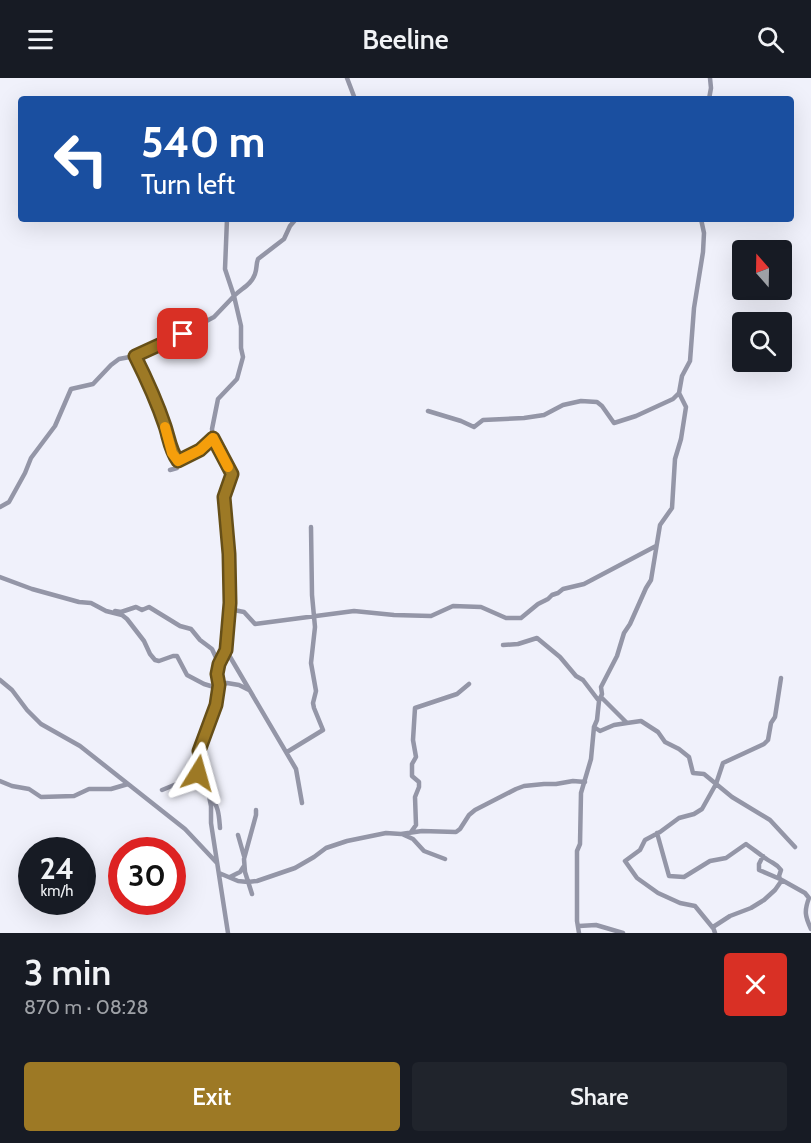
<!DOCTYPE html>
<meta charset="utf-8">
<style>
body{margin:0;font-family:Cabin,sans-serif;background:#20242c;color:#f1f3f6;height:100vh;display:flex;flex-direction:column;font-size:22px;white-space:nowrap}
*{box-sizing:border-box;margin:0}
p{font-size:20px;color:#9ea1a6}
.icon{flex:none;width:33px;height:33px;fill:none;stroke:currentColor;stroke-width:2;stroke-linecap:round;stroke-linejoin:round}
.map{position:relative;height:855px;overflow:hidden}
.side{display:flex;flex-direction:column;background:#171b24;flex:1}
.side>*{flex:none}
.top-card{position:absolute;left:18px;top:18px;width:776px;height:126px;border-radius:6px;box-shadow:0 6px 24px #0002;background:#1a4fa0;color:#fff;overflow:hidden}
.needle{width:39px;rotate:340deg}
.tools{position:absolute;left:732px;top:162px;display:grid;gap:12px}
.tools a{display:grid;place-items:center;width:60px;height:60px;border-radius:6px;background:#171b24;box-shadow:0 6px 24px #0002;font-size:30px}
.speed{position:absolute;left:18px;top:759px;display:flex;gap:12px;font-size:30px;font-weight:700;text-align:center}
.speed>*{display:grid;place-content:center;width:78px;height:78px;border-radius:50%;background:#171b24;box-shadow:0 6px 24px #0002;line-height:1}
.speed small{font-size:15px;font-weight:400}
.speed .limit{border:9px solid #d22;background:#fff;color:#111}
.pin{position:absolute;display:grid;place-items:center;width:51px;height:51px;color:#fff;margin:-26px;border-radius:12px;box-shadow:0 3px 9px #0006}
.me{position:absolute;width:66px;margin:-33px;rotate:8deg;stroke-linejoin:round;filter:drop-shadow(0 0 4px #0008)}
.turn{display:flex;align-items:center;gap:21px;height:126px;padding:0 24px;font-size:27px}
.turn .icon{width:78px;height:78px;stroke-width:2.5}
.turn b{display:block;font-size:42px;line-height:51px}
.round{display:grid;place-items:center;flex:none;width:63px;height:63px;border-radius:6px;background:#20242c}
.overview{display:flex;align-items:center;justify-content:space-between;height:102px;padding:0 24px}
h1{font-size:36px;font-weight:600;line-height:45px}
.button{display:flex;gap:12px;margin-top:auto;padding:12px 24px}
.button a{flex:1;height:69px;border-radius:6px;background:#9d7925;color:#fff;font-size:24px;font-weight:600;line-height:69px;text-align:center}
.button a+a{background:#20242c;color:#f1f3f6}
header{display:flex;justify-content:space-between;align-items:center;height:78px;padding:0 24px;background:#171b24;font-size:27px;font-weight:600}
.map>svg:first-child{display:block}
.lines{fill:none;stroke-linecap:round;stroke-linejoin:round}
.minor{stroke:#9496a7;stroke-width:4.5}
.route-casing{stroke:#664f18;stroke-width:15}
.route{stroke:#9d7925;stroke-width:10}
.slow{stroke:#f59e0b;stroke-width:10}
</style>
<header><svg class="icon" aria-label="menu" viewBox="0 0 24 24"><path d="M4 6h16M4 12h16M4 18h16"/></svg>Beeline<svg class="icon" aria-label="search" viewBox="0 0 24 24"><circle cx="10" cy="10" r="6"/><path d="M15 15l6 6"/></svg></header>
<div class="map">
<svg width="811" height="855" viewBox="0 0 811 855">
<rect width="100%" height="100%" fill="#f0f1fb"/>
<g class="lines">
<path class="minor" d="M347,0l8,21
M709,21l2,-11 -1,-10
M135,278l22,47 15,50 6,8 -1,7 -7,2
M428,333l33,10 13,6 9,-7 41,-2 20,-3 19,-10 18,-4 16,1 5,4 12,17 22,-7 37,-17 6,-6
M178,383l22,-11 13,-12
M0,429l9,-5 16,-29 6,-15 24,-32 16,-37 22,-5 18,-19 8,-6 16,-3 21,-11 11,-3 47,-25 20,-21 -9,-27 2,-50
M0,499l32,12 47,13 12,1 15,8 16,4 5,4 17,22 6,13 5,6 4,1 14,-5h4l10,19 17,9 10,3 13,-4 12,2 10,5
M229,531l15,3 11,12 99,-13 40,4 37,1 22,-10 28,1 25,11h15l17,-14 10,-5 4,-4 6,-2 5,-4 21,-5 72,-38
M115,533l6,1 15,-5 6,3 7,-3 31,19 11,3 9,11 12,9 7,15
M503,567l15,-1 19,-6 23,19 16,19 7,4 16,21
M226,572l70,119 6,34
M0,602l12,10 15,20 14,14 39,22 105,83 32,34
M601,619l26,26 14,-2 17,11 7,10 14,7 10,8 4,16 11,1 28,23 38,23 25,27
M594,649l6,4 14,-6 13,-2
M287,674l36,-22 -9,-22 -1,-5 3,-12 -5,-28 4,-36 -3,-32 -1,-68
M0,703l12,5 17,3 12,8 33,-1 15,-7h22l17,-5
M162,712l17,-7 11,-9 8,-1
M209,718c10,9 10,20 11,32
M411,754l5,-7 -1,-28 4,-10v-5l-7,-6v-12l4,-7 -3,-17 2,-32 42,-14 12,-10
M657,755l12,43 15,1 26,-16 16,-3 20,-14c7,5 16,12 22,16 6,4 9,4 13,10l-2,6 1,3 25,14 4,5c-5,13 -4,18 2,31
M402,756l11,5 11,12 21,8
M238,757l6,21
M763,778l-4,8v6l21,9
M219,795l19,8 10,1 9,-1 38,-13 19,-11 12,-9 21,-7 39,-8 15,1 21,-3 34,1 4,-3 9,-14 6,-5 41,-21 8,-3 20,-2h12l17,-3 12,1
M230,799l10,-5 4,-6
M252,816l-7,-22 -1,-13 12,-44v-5
M579,848l17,-1 27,8
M713,850l-18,-22 -15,-3 -22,-10 -21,-15 -12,-17 15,-11 5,-10 15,-8 19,-14 15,-4 8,-5 14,-25 7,-21 41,-19 4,-4 3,-17 4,-6 6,-39
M228,855l-17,-110v-17l-2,-10 -10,-19 -1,-4 4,-8 -3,-14 17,-46 3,-20 -2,-11 2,-10 7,-14 4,-47 -1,-49 -2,-39 -3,-13v-5l8,-23 -19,-36 -1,-9 6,-30 19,-20 6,-22 -2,-9v-22l-7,-30c8,-8 17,-11 21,-22 2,-5 1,-10 3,-15l26,-20 6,-13 6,-7
M579,855l-2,-12v-70l3,-7 1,-51 10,-34 3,-32 3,-7 2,-19 3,-7 -1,-7 16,-31 7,-23 6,-9 16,-36 5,-8 9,-55 12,-17 3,-49 6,-20 5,-32 -7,-14 3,-17 8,-15 4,-53 9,-56 1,-19 -3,-14
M715,855l-2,-6 17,-11 21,-8 13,-8 11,-10 7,-10"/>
</g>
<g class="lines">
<defs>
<path id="route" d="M183,256l-48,22c11,22 22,46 30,70 4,12 5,24 13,35l22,-11 13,-12 19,36 -8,23 5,57 1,49 -4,47 -7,14 -2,10 2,11 -3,20 -17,46 3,14 -4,8"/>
</defs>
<use href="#route" class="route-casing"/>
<use href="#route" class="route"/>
<path class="slow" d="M165,349l7,26 6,8 22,-11 13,-12 15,29"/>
</g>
</svg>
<div class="tools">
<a><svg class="needle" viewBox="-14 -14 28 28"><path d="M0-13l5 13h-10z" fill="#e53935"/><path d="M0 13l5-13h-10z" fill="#9ea1a6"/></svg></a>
<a><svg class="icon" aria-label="search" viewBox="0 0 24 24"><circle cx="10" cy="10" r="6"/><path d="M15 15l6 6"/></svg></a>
</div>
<div class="speed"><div>24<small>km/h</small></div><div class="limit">30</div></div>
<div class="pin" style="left:183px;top:256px;background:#d93025"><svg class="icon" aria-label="arrive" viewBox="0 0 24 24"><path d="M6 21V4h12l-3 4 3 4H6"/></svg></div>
<svg class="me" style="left:198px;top:695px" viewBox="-20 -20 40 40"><path d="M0-17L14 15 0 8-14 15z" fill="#9d7925" stroke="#fff" stroke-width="4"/></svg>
<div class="top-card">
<div class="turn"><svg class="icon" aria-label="left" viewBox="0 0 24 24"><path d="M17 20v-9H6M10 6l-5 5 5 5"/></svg><div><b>540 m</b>Turn left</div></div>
</div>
</div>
<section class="side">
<div class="overview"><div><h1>3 min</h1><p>870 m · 08:28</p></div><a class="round" style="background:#d93025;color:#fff"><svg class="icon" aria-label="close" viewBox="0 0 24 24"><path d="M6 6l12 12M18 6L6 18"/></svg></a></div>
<div class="button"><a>Exit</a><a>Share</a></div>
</section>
